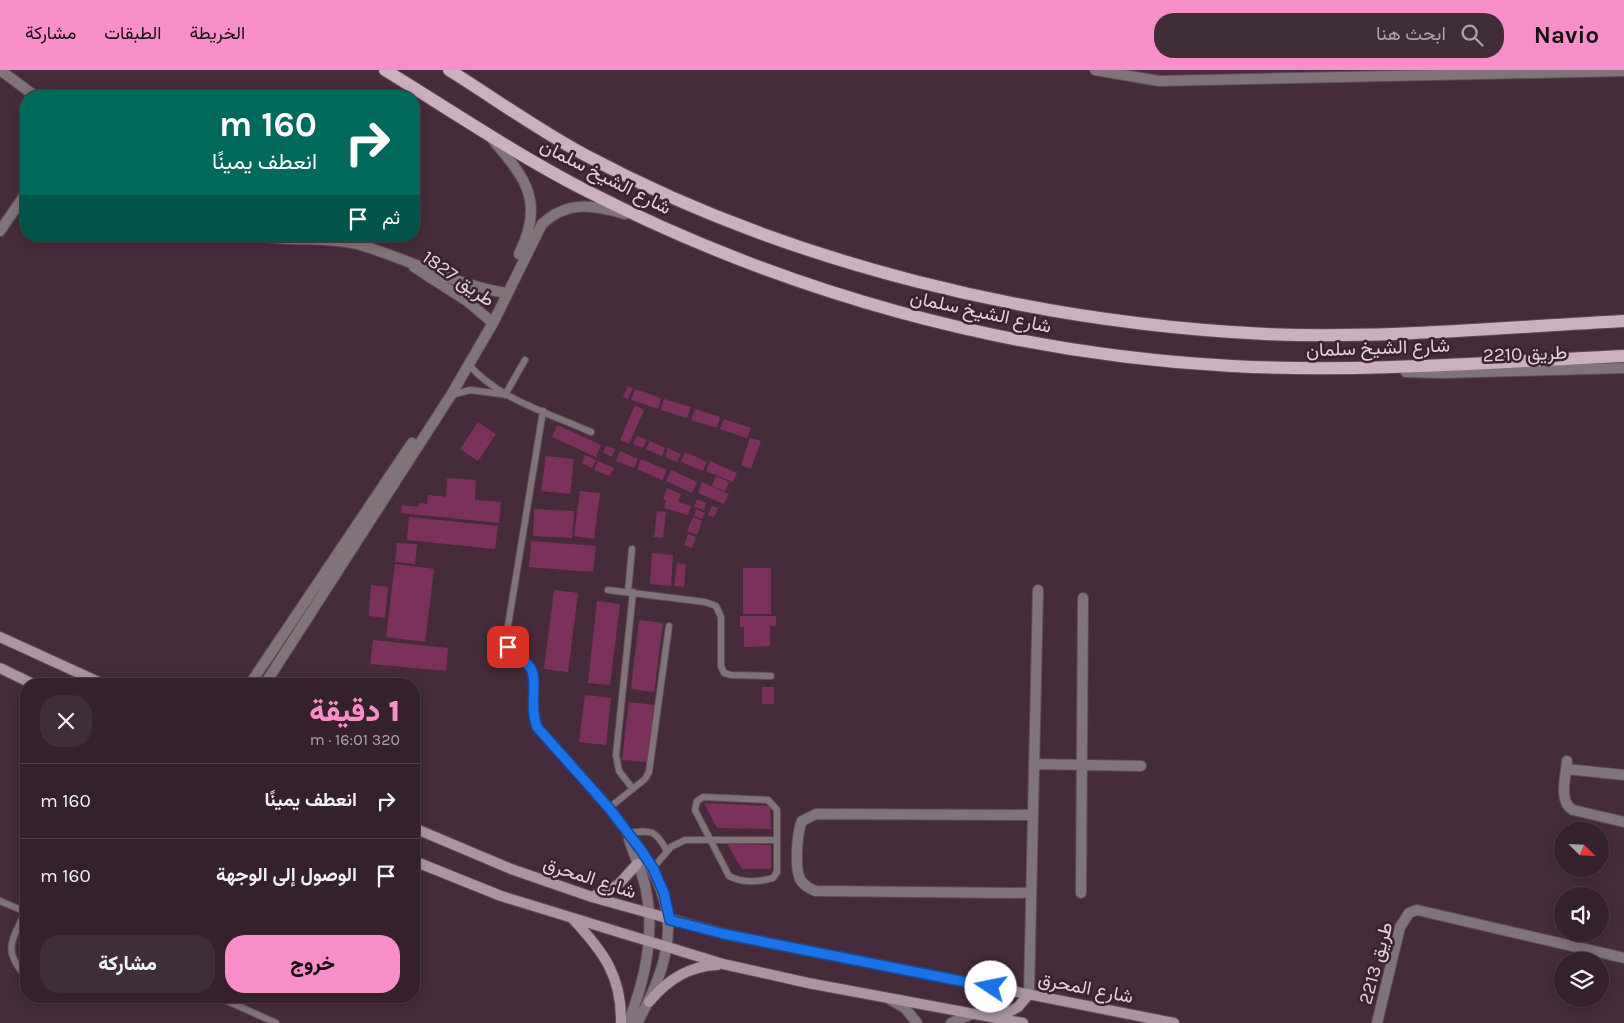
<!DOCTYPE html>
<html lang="ar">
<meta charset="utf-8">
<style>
body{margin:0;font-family:Karla,Vazirmatn,sans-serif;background:#3f2e38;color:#f1f3f6;direction:rtl;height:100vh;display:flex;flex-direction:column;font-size:19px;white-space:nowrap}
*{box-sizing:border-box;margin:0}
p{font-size:16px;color:#a9a3a9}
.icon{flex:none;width:28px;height:28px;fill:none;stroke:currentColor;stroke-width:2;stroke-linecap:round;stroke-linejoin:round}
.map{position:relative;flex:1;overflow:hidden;direction:ltr}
.sheet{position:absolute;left:20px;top:608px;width:400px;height:325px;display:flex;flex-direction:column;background:#34212c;border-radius:20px;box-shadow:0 2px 12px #0003,0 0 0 1px #4e3e48;direction:rtl}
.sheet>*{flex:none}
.banner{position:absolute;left:20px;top:20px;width:400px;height:152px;border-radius:20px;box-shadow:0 2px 12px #0003,0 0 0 1px #4e3e48;direction:rtl;background:#00695c;color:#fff;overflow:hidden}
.needle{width:32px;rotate:114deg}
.fabs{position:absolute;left:1554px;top:752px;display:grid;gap:10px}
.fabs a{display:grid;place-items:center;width:55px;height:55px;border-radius:50%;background:#34212c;box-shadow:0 2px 12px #0003,0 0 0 1px #4e3e48;font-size:25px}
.pin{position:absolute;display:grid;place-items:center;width:42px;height:42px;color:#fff;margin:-21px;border-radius:10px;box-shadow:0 2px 8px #0006}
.me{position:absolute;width:55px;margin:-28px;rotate:281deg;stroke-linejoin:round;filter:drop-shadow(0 0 4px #0008)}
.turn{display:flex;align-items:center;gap:18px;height:105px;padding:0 20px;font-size:22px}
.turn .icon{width:65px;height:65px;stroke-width:2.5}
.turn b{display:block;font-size:35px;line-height:42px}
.then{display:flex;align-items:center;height:48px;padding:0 20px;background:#0003;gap:10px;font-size:19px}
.round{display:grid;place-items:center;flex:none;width:52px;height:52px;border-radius:20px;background:#3f2e38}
.overview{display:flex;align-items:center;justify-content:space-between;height:85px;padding:0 20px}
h1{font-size:30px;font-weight:800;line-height:38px;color:#f98fca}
.button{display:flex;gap:10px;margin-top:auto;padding:10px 20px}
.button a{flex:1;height:58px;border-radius:20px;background:#f98fca;color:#111;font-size:20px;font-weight:800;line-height:58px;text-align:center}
.button a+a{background:#3f2e38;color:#f1f3f6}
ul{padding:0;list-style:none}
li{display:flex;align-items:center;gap:15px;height:75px;padding:0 20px;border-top:1px solid #4e3e48}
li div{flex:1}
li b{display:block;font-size:19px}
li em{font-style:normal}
header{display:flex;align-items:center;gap:30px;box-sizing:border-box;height:70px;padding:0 25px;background:#f98fca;color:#111}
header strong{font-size:24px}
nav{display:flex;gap:28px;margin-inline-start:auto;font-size:18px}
.search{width:350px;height:45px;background:#3f2e38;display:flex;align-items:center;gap:12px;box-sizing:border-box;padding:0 18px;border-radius:20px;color:#a9a3a9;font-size:19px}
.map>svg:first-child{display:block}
.building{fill:#7a325c}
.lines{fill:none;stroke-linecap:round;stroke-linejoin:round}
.lane-casing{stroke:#624a57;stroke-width:8}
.street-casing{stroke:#624a57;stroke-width:12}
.secondary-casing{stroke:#624a57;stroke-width:12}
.primary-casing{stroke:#624a57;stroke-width:14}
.lane{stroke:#81737a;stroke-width:6}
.street{stroke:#81737a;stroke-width:10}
.secondary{stroke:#ab95a0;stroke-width:10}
.primary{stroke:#ccb0be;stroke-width:12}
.route-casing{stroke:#114b97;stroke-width:12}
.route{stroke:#1a73e8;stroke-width:9}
.labels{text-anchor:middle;stroke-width:5;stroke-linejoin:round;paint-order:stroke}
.street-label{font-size:19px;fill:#e3d2da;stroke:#3b2230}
</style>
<header>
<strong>Navio</strong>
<div class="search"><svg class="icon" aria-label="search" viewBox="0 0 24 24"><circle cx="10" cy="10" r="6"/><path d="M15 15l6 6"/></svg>ابحث هنا</div>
<nav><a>الخريطة</a><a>الطبقات</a><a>مشاركة</a></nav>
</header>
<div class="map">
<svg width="1624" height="953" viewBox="0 0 1624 953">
<rect width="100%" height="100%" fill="#462c3a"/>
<path class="building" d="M628,316l5,2 -5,11 -5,-2z
M635,319l26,9 -3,11 -27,-9z
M664,329l27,8 -4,11 -26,-8z
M635,335l9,5 -15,34 -9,-4z
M695,339l25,8 -3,11 -26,-8z
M724,349l27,9 -4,10 -27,-9z
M478,352l18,12 -18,27 -18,-12z
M557,355l44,20 -5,12 -44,-20z
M637,366l10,4 -4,8 -10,-4z
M750,368l11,3 -10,28 -10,-4z
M650,371l15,7 -3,8 -16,-7z
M606,376l9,3 -3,8 -9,-4z
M668,378l13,6 -4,8 -12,-5z
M620,381l18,8 -4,9 -18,-7z
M685,382l22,10 -4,9 -22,-9z
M585,385l11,5 -4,8 -10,-5z
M546,386l28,3 -4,35 -29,-3z
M641,389l26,11 -5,10 -25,-11z
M598,391l16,7 -4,8 -16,-6z
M710,391l27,12 -4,9 -27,-11z
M671,400l26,12 -5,11 -26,-12z
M716,406l13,6 -4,9 -13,-5z
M447,408l29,2 -1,20 26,2 -2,21 -98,-10 1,-8 17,2v-4l8,1 1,-9 18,2z
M702,412l27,12 -5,10 -26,-11z
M667,418l14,6 -3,8 13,4 -3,9 -24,-7 2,-8 -3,-1z
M580,421l20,2 -6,46 -20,-3z
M697,429l9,4 -2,7 -10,-3z
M712,436l6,2 -4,9 -6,-2z
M534,439l40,2 -2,27 -39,-2z
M696,439l9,4 -3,6 -8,-3z
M657,441l9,1 -3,26 -9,-1z
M409,447l89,9 -3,23 -88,-9z
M693,447l9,4 -5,14 -10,-4z
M688,464l8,3 -4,11 -8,-3z
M531,471l65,5 -3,26 -64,-5z
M397,473l20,1 -2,20 -20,-2z
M652,483l21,2 -2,31 -21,-2z
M677,493l9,1 -2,23 -10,-1z
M395,494l39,5 -9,73 -39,-5z
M743,498h28v46h-28z
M371,515l17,2 -3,31 -16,-2z
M554,520l24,3 -10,79 -24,-3z
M597,531l23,3 -10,81 -22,-2z
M740,546h36v10h-6v20l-26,1v-20h-4z
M639,550l24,3 -9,69 -23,-3z
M373,570l75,8 -2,23 -76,-7z
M762,617h12v17h-12z
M585,625l26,3 -5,47 -27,-3z
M629,632l25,3 -7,57 -25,-2z
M704,733l66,3 1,23 -54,-1z
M727,774l44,1v24h-29z"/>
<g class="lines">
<defs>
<path id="lane" d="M469,295c31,35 80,48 122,67
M452,325l18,-5 31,4
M505,325l20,-35
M543,341l-37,227c4,20 23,19 27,36 5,18 -5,32 4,53l72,81 18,25c24,-3 28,-4 40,18
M608,520l97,12 11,4 5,11v49l3,7 7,2 40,1
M628,522l4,-43
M633,522l-17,163 3,16 14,18
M703,727l65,3 9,10v62l-4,6c-14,4 -31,5 -44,-2l-34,-66 2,-9z
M609,738l36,-29 4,-7 20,-146
M653,798l18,-21 14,-7h92
M0,831l26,11
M25,842c-13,30 -23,37 1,65
M67,926l15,2 3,-2
M216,926l60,27"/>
<path id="street" d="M0,0l35,26
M1095,0l64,11 465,-10
M493,70c33,39 52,62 26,114
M0,161l26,-38
M261,166c31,6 63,0 96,8 50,14 97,41 149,49
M414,197l53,34 26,22
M1406,302l35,1 183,-5
M250,614l162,-241
M265,614l186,-289 42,-72 49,-99c26,-24 51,-19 83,-10
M1567,691c-1,15 -9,41 6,49l51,12
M1034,694l107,2
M1566,699l58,6
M627,763c55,67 51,116 10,190
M1031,823l-215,-2c-8,-3 -15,-7 -17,-15 -4,-11 -2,-45 3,-55l14,-7 217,1
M1081,823l2,-295
M1029,924l9,-404
M889,929l16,9 12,15
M628,953c17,-42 27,-88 18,-133 -3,-17 -12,-34 -17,-51
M951,953l21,-9
M1377,953l23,-96 9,-14 8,-3 207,48"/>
<path id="secondary" d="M0,567l103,47
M0,598l33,16
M414,758l97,41 81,28 132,37 450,89
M414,791l87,35 222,68 85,19 215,40
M592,827l26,-12 19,-21
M572,848c31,33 50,58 49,105
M649,932c18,-22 39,-36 68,-37
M997,948l21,-11 11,-13"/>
<path id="primary" d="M385,0c65,40 129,83 196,118 202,104 424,166 651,178 130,7 262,-4 392,-10
M449,0c45,28 89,60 136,85 204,109 451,168 681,179 119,5 239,-7 358,-13"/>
</defs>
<use href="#lane" class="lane-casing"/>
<use href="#street" class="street-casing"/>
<use href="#secondary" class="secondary-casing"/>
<use href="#primary" class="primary-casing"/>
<use href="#lane" class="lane"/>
<use href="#street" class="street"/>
<use href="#secondary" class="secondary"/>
<use href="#primary" class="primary"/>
</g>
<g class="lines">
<defs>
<path id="route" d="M508,577c6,8 18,12 23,22 7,12 -2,38 6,58l72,81 32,42 12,18 11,25 6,27 54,14 267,53"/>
</defs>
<use href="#route" class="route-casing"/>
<use href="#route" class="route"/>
</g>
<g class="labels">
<g class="street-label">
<text transform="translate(606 106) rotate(27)" y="7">شارع الشيخ سلمان</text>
<text transform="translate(459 208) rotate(35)" y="7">طريق 1827</text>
<text transform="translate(981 241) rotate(12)" y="7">شارع الشيخ سلمان</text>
<text transform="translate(1378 277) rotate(-2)" y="7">شارع الشيخ سلمان</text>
<text transform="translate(1525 283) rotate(-2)" y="7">طريق 2210</text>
<text transform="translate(590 807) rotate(18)" y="7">شارع المحرق</text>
<text transform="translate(1375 893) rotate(-75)" y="7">طريق 2213</text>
<text transform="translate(1086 917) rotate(11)" y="7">شارع المحرق</text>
</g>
</g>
</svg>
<div class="fabs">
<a><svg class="needle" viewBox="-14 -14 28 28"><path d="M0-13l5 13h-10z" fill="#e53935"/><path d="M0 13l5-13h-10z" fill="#a9a3a9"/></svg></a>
<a><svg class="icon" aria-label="sound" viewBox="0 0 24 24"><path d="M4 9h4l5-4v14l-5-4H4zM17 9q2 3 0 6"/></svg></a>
<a><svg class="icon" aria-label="layers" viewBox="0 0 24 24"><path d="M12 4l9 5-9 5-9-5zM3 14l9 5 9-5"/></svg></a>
</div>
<div class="pin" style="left:508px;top:577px;background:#d93025"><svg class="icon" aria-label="arrive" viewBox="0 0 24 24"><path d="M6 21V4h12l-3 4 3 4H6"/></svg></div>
<svg class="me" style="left:991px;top:917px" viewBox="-20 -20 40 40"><circle r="19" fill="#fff"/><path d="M0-13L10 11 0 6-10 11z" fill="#1a73e8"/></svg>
<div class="banner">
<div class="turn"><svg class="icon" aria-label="right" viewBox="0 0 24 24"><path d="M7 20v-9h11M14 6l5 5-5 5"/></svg><div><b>160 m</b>انعطف يمينًا</div></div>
<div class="then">ثم<svg class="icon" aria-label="arrive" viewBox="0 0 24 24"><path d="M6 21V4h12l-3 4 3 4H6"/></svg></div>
</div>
<section class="sheet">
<div class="overview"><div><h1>1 دقيقة</h1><p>320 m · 16:01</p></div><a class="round"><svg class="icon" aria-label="close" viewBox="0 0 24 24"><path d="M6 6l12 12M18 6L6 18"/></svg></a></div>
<ul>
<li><svg class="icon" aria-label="right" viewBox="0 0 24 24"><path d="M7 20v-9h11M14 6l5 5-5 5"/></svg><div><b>انعطف يمينًا</b></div><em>160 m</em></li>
<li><svg class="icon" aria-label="arrive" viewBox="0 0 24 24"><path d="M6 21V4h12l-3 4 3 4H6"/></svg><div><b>الوصول إلى الوجهة</b></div><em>160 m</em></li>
</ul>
<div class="button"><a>خروج</a><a>مشاركة</a></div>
</section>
</div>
